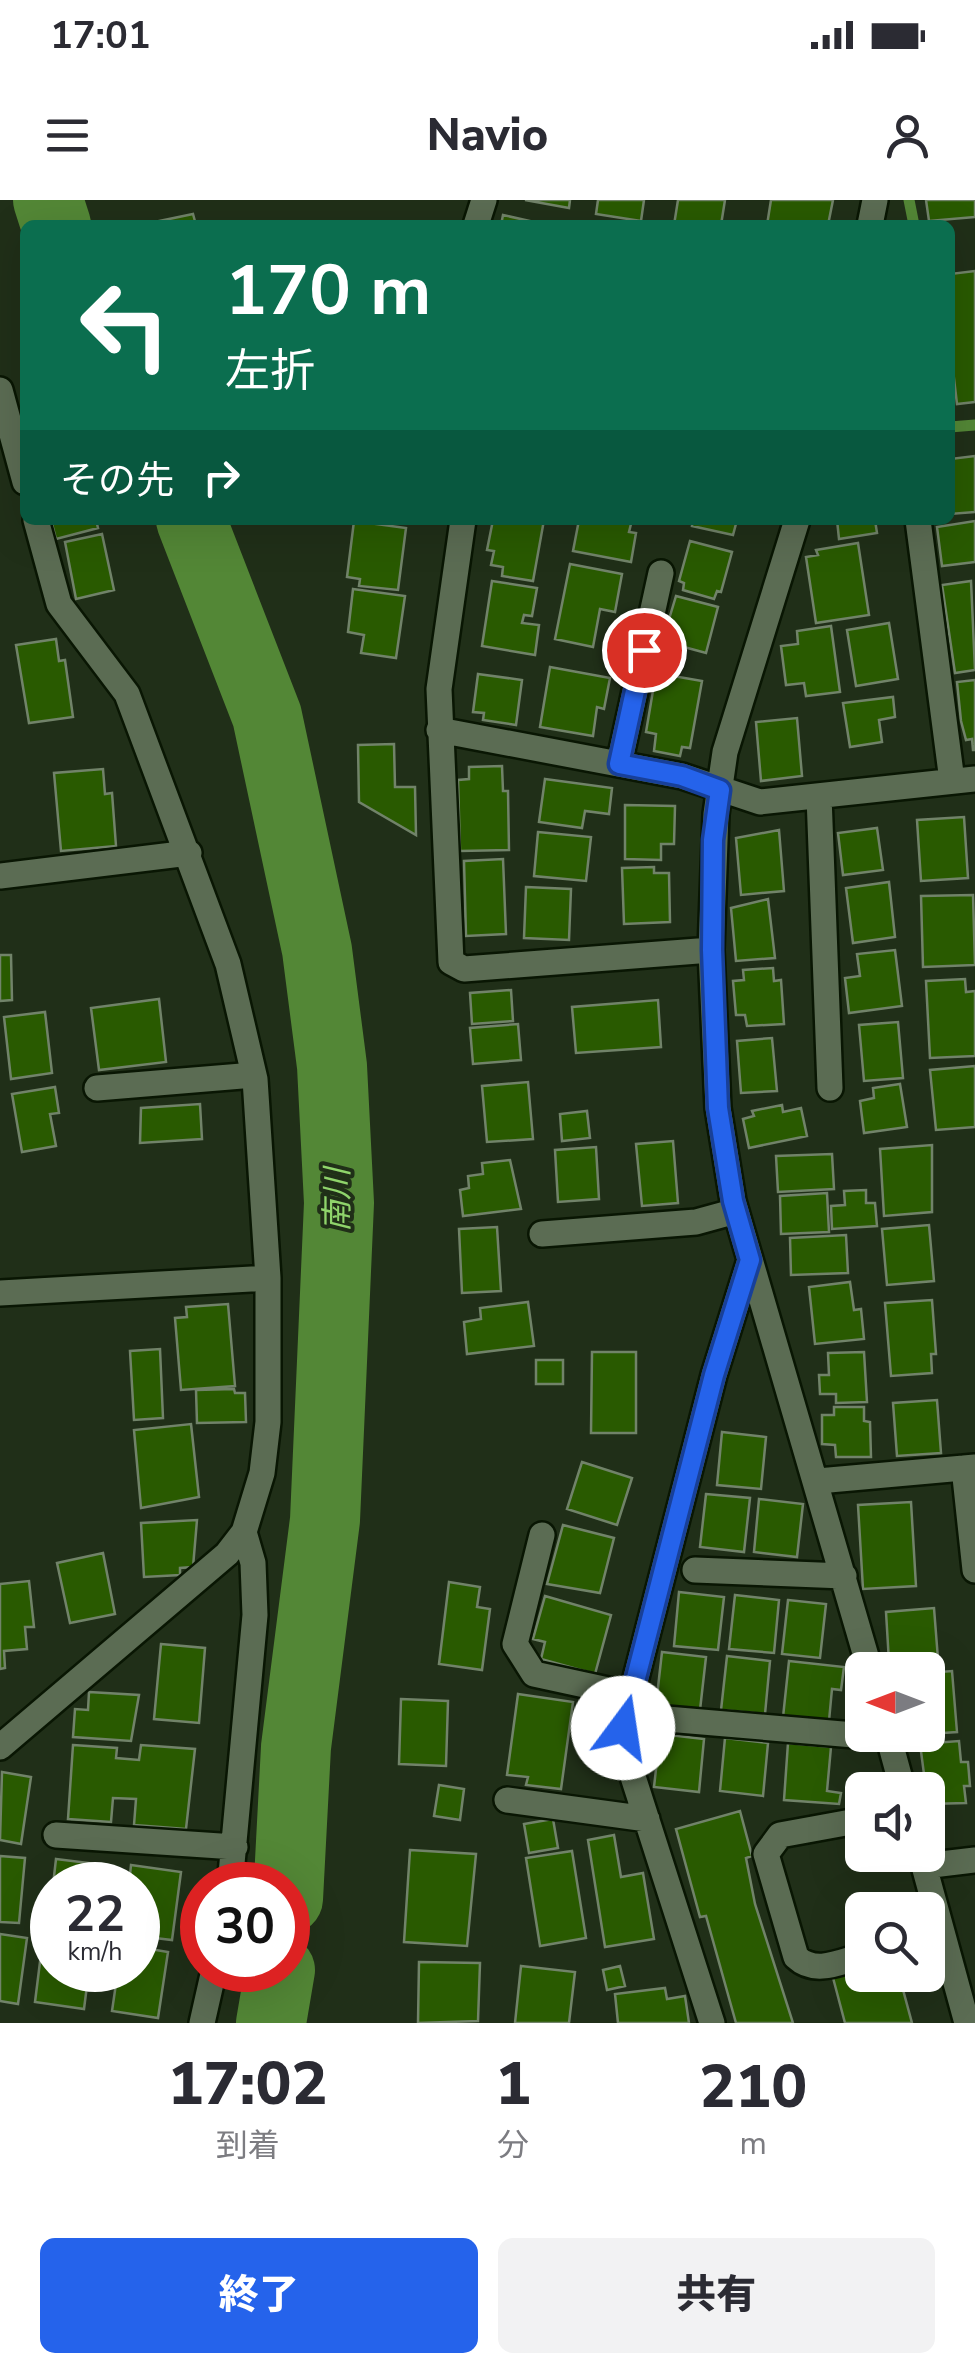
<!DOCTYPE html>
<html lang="ja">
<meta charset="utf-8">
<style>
body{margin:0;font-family:"Nunito Sans","Noto Sans JP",sans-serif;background:#f2f2f3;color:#2b2b33;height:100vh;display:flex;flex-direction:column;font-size:38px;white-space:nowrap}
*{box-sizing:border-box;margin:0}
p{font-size:32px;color:#7c7c81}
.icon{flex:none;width:55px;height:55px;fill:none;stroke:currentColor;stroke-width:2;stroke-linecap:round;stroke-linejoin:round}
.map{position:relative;height:1823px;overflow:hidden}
.side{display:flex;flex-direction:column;background:#fff;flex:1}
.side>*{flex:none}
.hud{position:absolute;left:20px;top:20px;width:935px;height:305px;border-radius:15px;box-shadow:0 10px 40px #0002;background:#0b6e4f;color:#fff;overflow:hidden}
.needle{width:65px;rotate:270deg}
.tools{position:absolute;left:845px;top:1452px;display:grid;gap:20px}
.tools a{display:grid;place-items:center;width:100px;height:100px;border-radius:15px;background:#fff;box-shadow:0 10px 40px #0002;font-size:50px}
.speed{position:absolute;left:30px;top:1662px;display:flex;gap:20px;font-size:50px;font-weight:700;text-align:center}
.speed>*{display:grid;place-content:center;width:130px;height:130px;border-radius:50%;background:#fff;box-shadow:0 10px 40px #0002;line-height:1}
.speed small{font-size:25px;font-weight:400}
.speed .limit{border:15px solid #d22;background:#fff;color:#111}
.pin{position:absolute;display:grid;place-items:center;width:85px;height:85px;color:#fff;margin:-42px;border:5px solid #fff;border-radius:50%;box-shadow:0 2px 10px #0007}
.me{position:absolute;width:110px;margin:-55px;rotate:14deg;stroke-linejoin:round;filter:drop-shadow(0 0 8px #0008)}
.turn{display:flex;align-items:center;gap:35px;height:210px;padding:0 40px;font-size:45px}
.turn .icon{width:130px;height:130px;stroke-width:2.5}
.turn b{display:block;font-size:70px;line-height:85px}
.then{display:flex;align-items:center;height:95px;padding:0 40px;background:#0003;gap:20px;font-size:38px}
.eta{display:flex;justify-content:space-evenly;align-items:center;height:170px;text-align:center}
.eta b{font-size:60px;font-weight:800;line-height:70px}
.cta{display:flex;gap:20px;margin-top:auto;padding:20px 40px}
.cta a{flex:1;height:115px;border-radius:15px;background:#2563eb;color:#fff;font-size:40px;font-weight:800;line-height:115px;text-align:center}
.cta a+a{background:#f2f2f3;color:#2b2b33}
.status{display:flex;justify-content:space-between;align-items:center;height:70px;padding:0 50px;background:#fff;direction:ltr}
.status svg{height:28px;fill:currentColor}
header{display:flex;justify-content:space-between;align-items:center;height:130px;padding:0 40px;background:#fff;font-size:45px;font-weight:800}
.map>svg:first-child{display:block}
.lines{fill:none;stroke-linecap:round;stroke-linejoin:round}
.stream{stroke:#538736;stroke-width:11}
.river{stroke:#538736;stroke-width:70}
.building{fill:#295a00;stroke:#718369;stroke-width:2.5}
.minor-casing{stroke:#091603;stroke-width:30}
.minor{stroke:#5b6c53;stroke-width:25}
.route-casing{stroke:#184099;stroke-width:25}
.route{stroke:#2563eb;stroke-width:18}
.labels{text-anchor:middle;stroke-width:8;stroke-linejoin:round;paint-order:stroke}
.water-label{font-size:32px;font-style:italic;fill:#8fd46b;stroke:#202f18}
</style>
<div class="status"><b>17:01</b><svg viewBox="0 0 49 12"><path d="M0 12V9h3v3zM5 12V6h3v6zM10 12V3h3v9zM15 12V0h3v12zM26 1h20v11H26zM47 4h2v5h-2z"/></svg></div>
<header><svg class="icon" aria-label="menu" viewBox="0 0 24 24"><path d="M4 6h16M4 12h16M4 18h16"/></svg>Navio<svg class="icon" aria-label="person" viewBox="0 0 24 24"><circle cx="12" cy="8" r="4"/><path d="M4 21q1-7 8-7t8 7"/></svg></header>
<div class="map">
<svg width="975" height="1823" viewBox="0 0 975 1823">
<rect width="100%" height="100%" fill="#202f18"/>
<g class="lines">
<path class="stream" d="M909,0l5,25
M950,227l25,-2"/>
<path class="river" d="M48,0l8,25
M191,320l76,196 50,234 15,116 7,137 -14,317 -29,227 -8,152
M271,1823l9,-53"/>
</g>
<path class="building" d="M525,0h45l-1,8z
M598,0h46l-3,21 -45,-7z
M678,0h47l-4,25h-47z
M771,0h62l-5,25h-61z
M926,0h49v17l-46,4z
M193,14l3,11h-45l-1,-2z
M503,15l40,9v1h-42z
M975,71v131l-18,2 -7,-59v-71z
M975,256v56l-25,2v-55z
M51,320h45l2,8 -42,11z
M493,320h51l-11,61 -31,-5 1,-9 -12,-2 3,-14 -7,-1z
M579,320h53l-3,12 7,1 -5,29 -58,-11z
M693,320h44l-4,15 -41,-9z
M837,320h38l2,13 -38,6z
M354,321l52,7 -8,62 -39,-4 1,-7 -13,-2z
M975,321v41l-33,4 -5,-39z
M102,334l12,56 -38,9 -11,-57z
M690,341l42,11 -11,40 -4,-1 -3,8 -31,-9 1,-7 -5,-2z
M858,343l11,72 -53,8 -10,-66 12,-2 -2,-5z
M570,364l52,10 -7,38 -15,-3 -7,38 -38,-8z
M492,381l45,7 -5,28 -8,-1 -2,8 17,2 -4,30 -53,-9z
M971,381l4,89 -20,3 -13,-88z
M353,389l52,7 -9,62 -35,-5 3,-18 -16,-3z
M676,396l42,11 -12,46 -33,-9 4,-16 -10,-2z
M889,423l9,56 -42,7 -9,-56z
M831,426l9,66 -34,4 -2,-13 -18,2 -5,-39 17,-2 -1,-13z
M56,439l3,22 6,-1 8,57 -44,6 -13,-78z
M550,467l60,11 -6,31 -7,-2 -4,29 -53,-9z
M656,473l46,8 -12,67 -8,-1 -2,9 -26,-5 2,-17 -10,-2z
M478,474l44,6 -6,45 -33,-5 1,-7 -11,-1z
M975,480v70h-2l-1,-11 -6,1 -5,-19 -4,-39z
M893,497l2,20 -16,3 3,22 -32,5 -7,-44z
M797,518l5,58 -41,5 -5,-59z
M394,544l1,43h20l1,48 -57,-33 -1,-57z
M502,566l1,25h5l1,59 -49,1 -2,-71 11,-1v-12z
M103,569l2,25 7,-1 4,53 -55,5 -7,-78z
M545,579l67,9 -3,26 -24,-3 -3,17 -43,-6z
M625,605l50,1 -1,38h-13v16l-36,-1z
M964,617l4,61 -47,3 -4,-61z
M877,628l6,42 -40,5 -5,-42z
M779,630l5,61 -43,4 -5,-57z
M538,632l53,5 -5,44 -52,-5z
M503,659l3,75 -40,2 -2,-75z
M654,667v6h15l1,49 -46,2 -2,-56z
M889,682l6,55 -42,6 -7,-55z
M526,687l45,2 -2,51 -45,-2z
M973,695l2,70 -52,2 -2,-71z
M768,699l7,59 -39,3 -5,-53z
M895,750l7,56 -53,7 -4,-35 15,-2 -3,-22z
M0,755h11l1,45 -12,1z
M773,768l1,13 7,-1 3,44 -37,2 -2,-11h-9l-3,-34 11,-1 -1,-10z
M965,779l1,13 9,-1v65l-45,2 -4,-77z
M511,790l2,31 -41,3 -2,-31z
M159,799l7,63 -67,8 -8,-62z
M658,800l3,47 -85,6 -4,-46z
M45,812l7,61 -41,6 -7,-62z
M898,822l5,56 -39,3 -5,-56z
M518,824l3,36 -48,4 -3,-36z
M772,838l5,53 -36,2 -4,-52z
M975,866v61l-39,3 -6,-60z
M528,882l5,57 -46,3 -5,-56z
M900,884l7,43 -43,6 -4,-32 14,-3 -1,-10z
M55,887l4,26 -9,1 6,32 -34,6 -10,-58z
M200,904l2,35 -62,4 1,-35z
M782,905l1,7 18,-4 6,28 -58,12 -6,-29 11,-3 -2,-5z
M587,911l3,27 -28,3 -2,-27z
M673,941l5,62 -36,3 -6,-62z
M932,945v67l-48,4 -4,-67z
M596,947l3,52 -41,3 -3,-52z
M832,954l2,35 -56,3 -2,-36z
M510,960l11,49 -58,7 -3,-26 9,-2 -1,-12 15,-2 -1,-11z
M866,990v13h9l2,23 -45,3 -1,-23 14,-1 -1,-14z
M827,993l2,39 -48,2 -1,-38z
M929,1025l5,56 -47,4 -5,-56z
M497,1027l4,64 -39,2 -3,-64z
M846,1035l2,38 -57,2 -1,-37z
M850,1082l4,28 7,-1 3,30 -49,5 -6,-57z
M932,1100l4,54h-5l1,19 -41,3 -6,-73z
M528,1102l6,44 -67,8 -3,-32 17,-3 -1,-11z
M228,1104l7,82 -54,4 -6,-72 12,-1 -1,-10z
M160,1149l3,69 -29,2 -4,-69z
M592,1152h44v81h-45z
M864,1152l3,50 -31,1v-9h-16l-1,-19h10l-1,-22z
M536,1160h27v24h-27z
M234,1189l1,4h10l1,29 -49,1 -1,-33z
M937,1200l4,53 -44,3 -4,-53z
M834,1207h30v14l6,1 1,35h-35l-1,-12 -13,-1v-29h12z
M191,1224l8,73 -58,11 -7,-78z
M722,1232l44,5 -5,52 -44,-4z
M582,1262l50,16 -15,47 -50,-16z
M706,1294l44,4 -6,54 -44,-5z
M759,1299l44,5 -6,53 -43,-5z
M911,1302l5,84 -53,3 -5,-84z
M197,1320l-4,47 -13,1v7l-36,2 -3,-54z
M563,1325l51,13 -14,55 -53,-9z
M103,1353l12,61 -45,9 -13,-60z
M29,1381l5,46h-9l2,22 -23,2 1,17 -5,1v-85z
M449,1382l31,5 -3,20 13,2 -8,61 -43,-6z
M679,1392l45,5 -6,53 -44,-4z
M735,1395l44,5 -5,53 -45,-4z
M545,1396l66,19 -16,59 -54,-15 4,-17 -12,-3z
M788,1400l38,4 -6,54 -38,-4z
M934,1408l4,51 -49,3 -3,-50z
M161,1444l44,4 -6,75 -45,-4z
M662,1452l44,5 -6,53 -44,-5z
M727,1456l43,5 -5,53 -44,-4z
M789,1461l55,6 -3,23 -9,-1 -3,32 -46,-4z
M952,1471l5,61 -29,2v-61z
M89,1492l50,3 -8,46 -58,-4 2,-28 13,1z
M518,1494l55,8 -12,87 -35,-4 2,-8 -21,-2z
M401,1499l47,2 -2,65 -47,-2z
M660,1534l44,5 -5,53 -45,-5z
M725,1538l43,5 -5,53 -43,-5z
M959,1541l2,21h7l2,24h-6l2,17 -38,1 -8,-60z
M788,1543l43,4 -4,44 14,2 -2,11 -55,-4z
M73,1545l44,3 -1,10 23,2 2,-15 54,4 -9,80 -52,-4 2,-26 -23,-1 -2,24 -43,-3z
M2,1572l29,5 -10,67 -21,-4z
M439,1585l25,4 -4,31 -26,-4z
M740,1611l12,45 -6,2 9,46 38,119h-57l-30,-107 -6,1 -24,-88z
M553,1619l5,29 -29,5 -5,-29z
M614,1635l7,42 22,-4 11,66 -49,8 -17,-107z
M410,1650l66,4 -9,92 -63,-4z
M572,1651l14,87 -46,8 -14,-88z
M0,1656l25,2 -6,65 -19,-1z
M56,1659l49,6 -2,20h-50z
M131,1665l50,7 -9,68 -34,-4v-51h-9z
M0,1734l27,4 -9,66 -18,-3z
M43,1738l9,1v31h37l-5,39 -49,-7z
M138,1747l30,5 -10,66 -46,-7 6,-41h20z
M419,1762l61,1 -2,58 -60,2z
M521,1766l54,6 -6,51h-54z
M620,1766l5,20 -18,4 -4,-20z
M855,1768l4,13 40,-6 13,48h-67l-13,-49z
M665,1788l2,11 18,-3 4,27h-71l-3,-29z"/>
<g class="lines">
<defs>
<path id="minor" d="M476,25l8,-25
M870,25l5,-25
M0,190l25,92
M36,320l23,84 68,90 101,270 27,115 13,199v144l-6,51 -18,59 9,31 2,52 -25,270
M463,320l-24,169 12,273 13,7 247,-19
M797,320l-72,232 -9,62 -5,136 7,158 15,93 137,469
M918,320l34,261
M439,530l243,46 78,26 215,-23
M619,564l42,-191
M819,596l11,292
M0,676l189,-23
M97,888l157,-13
M542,1034l154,-12 40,-11
M0,1093l268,-15
M964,1268l11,102
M818,1281l157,-14
M542,1335l-27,109 19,30 97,21
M695,1370l149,6
M655,1518l234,20
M888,1535l15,55
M0,1547l227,-193 17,-22
M507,1600l140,19
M862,1620l-82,15 -14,19 30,103c19,18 44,5 66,-1
M56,1635l179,12
M921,1655l46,168
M924,1666l51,-6
M202,1823l12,-53
M712,1823l-85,-265 -4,-30 91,-353 36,-115"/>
</defs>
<use href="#minor" class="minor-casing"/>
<use href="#minor" class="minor"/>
</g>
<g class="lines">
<defs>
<path id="route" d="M623,1528l91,-353 36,-115 -17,-59 -15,-93 -6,-158 1,-110 7,-50 -38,-14 -63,-12 25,-114"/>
</defs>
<use href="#route" class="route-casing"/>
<use href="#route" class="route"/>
</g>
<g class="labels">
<g class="water-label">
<text transform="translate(337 1000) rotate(-90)" y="11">南川</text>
</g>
</g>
</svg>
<div class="tools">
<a><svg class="needle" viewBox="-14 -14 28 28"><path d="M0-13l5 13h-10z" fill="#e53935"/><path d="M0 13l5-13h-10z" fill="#7c7c81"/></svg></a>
<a><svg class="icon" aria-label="sound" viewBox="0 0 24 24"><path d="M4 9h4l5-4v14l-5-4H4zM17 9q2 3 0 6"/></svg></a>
<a><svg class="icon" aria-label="search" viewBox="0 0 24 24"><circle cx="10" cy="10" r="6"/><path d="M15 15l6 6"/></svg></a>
</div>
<div class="speed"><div>22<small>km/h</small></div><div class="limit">30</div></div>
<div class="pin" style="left:644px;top:450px;background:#d93025"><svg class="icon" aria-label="arrive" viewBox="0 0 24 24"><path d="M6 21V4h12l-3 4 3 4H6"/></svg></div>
<svg class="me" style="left:623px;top:1528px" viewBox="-20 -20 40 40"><circle r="19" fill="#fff"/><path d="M0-13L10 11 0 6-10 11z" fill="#2563eb"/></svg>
<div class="hud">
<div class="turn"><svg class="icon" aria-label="left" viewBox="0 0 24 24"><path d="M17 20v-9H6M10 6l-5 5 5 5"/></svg><div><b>170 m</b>左折</div></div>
<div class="then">その先<svg class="icon" aria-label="right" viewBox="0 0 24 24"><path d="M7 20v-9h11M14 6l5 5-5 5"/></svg></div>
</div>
</div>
<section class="side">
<div class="eta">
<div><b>17:02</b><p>到着</p></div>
<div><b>1</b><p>分</p></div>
<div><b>210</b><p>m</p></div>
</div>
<div class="cta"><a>終了</a><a>共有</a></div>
</section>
